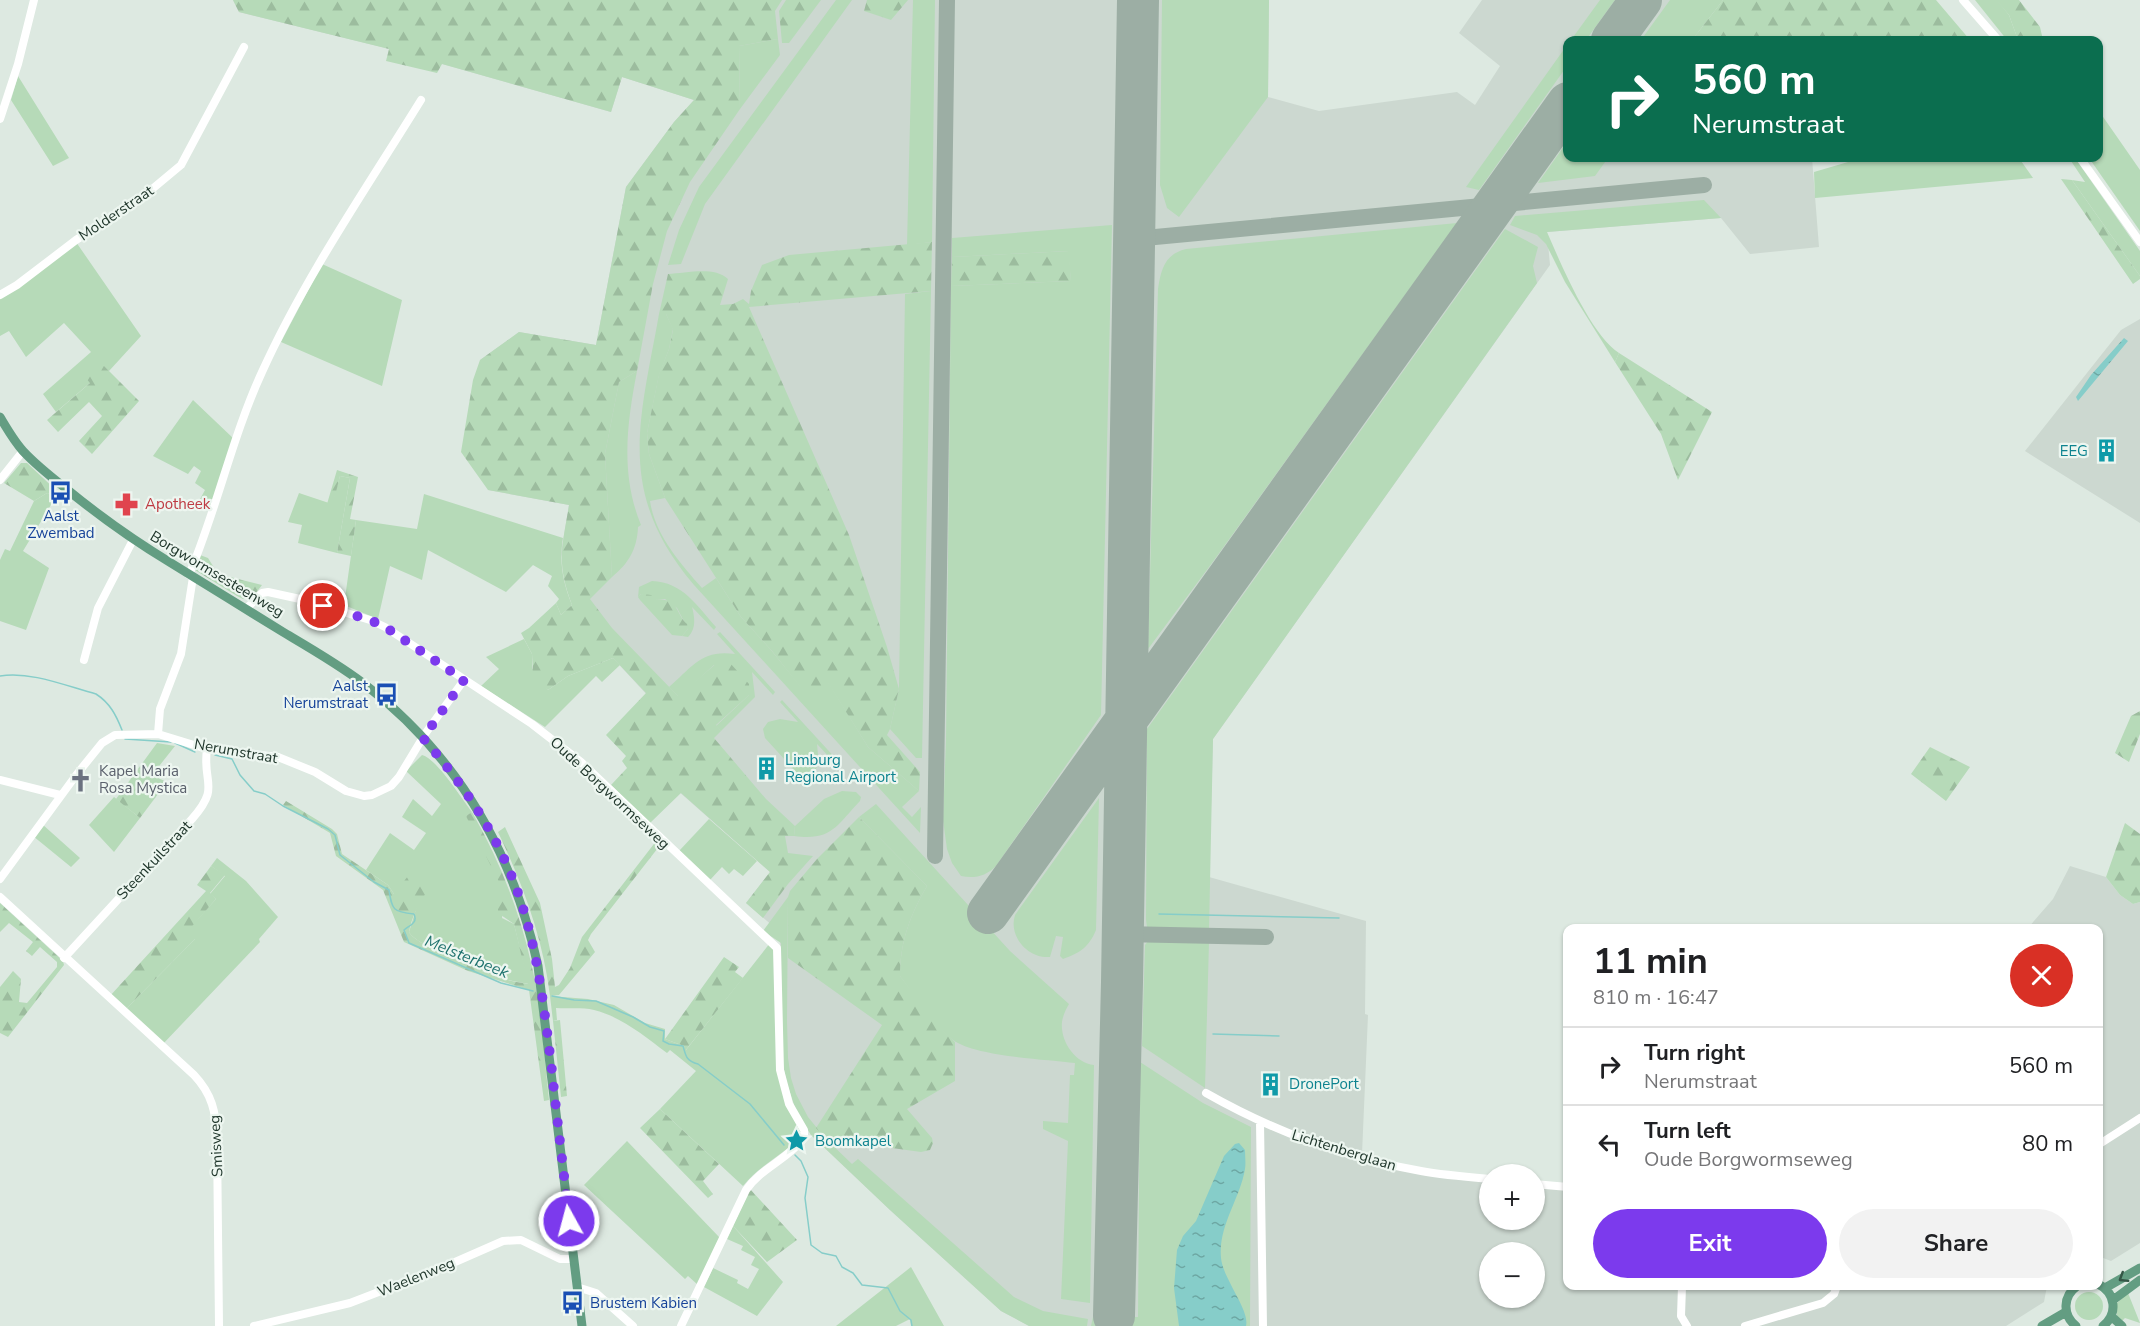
<!DOCTYPE html>
<meta charset="utf-8">
<style>
body{margin:0;font-family:"Nunito Sans",sans-serif;background:#f2f2f2;color:#202124;height:100vh;display:flex;flex-direction:column;font-size:22px;white-space:nowrap}
*{box-sizing:border-box;margin:0}
p{font-size:20px;color:#757577}
.icon{flex:none;width:33px;height:33px;fill:none;stroke:currentColor;stroke-width:2;stroke-linecap:round;stroke-linejoin:round}
.map{position:relative;flex:1;overflow:hidden}
.side{position:absolute;left:1563px;top:924px;width:540px;height:366px;display:flex;flex-direction:column;background:#fff;border-radius:12px;box-shadow:0 2px 4px #0004}
.side>*{flex:none}
.guide{position:absolute;left:1563px;top:36px;width:540px;height:126px;border-radius:12px;box-shadow:0 2px 4px #0004;background:#0b6e4f;color:#fff;overflow:hidden}
.buttons{position:absolute;left:1479px;top:1164px;display:grid;gap:12px}
.buttons a{display:grid;place-items:center;width:66px;height:66px;border-radius:50%;background:#fff;box-shadow:0 2px 4px #0004;font-size:30px}
.pin{position:absolute;display:grid;place-items:center;width:51px;height:51px;color:#fff;margin:-26px;border:3px solid #fff;border-radius:50%;box-shadow:0 2px 6px #0007}
.me{position:absolute;width:66px;margin:-33px;rotate:353deg;stroke-linejoin:round;filter:drop-shadow(0 0 4px #0008)}
.turn{display:flex;align-items:center;gap:21px;height:126px;padding:0 30px;font-size:27px}
.turn .icon{width:78px;height:78px;stroke-width:2.5}
.turn b{display:block;font-size:42px;line-height:51px}
.round{display:grid;place-items:center;flex:none;width:63px;height:63px;border-radius:32px;background:#f2f2f2}
.head{display:flex;align-items:center;justify-content:space-between;height:102px;padding:0 30px}
h1{font-size:36px;font-weight:700;line-height:45px}
.primary-button{display:flex;gap:12px;margin-top:auto;padding:12px 30px}
.primary-button a{flex:1;height:69px;border-radius:36px;background:#7c3aed;color:#fff;font-size:24px;font-weight:700;line-height:69px;text-align:center}
.primary-button a+a{background:#f2f2f2;color:#202124}
ul{padding:0;list-style:none}
li{display:flex;align-items:center;gap:18px;height:78px;padding:0 30px;border-top:2px solid #e0e0e0}
li div{flex:1}
li b{display:block;font-size:22px}
li em{font-style:normal}
.map>svg:first-child{display:block}
.built{fill:#ccd8d0;fill-rule:evenodd}
.grass{fill:#b6dab8}
.forest{fill:url(#forest-firs)}
.water{fill:url(#water-ripples)}
.lines{fill:none;stroke-linecap:round;stroke-linejoin:round}
.stream{stroke:#86cdc9;stroke-width:1.5}
.taxiway{stroke:#9caea4;stroke-width:16}
.runway{stroke:#9caea4;stroke-width:42}
.minor{stroke:#fff;stroke-width:8}
.major{stroke:#639d82;stroke-width:9}
.oneway{stroke:#345646}
.route{stroke:#7c3aed;stroke-width:10;stroke-dasharray:0 18}
.labels{text-anchor:middle;stroke-width:4.5;stroke-linejoin:round;paint-order:stroke}
.street-label{font-size:15px;fill:#20372c;stroke:#edf6f0}
.culture-label{font-size:15px;fill:#0d838f;stroke:#edf6f0;text-anchor:start}
.health-label{font-size:15px;fill:#be3a42;stroke:#edf6f0;text-anchor:start}
.transit-label{font-size:15px;fill:#164399;stroke:#edf6f0}
.worship-label{font-size:15px;fill:#5b616d;stroke:#edf6f0;text-anchor:start}
.water-label{font-size:16px;font-style:italic;fill:#1d716d;stroke:#edf6f0}
</style>
<div class="map">
<svg width="2140" height="1326" viewBox="0 0 2140 1326">
<defs>
<pattern id="forest-firs" width="22" height="20" patternUnits="userSpaceOnUse" patternTransform="scale(1.5)"><rect width="22" height="20" fill="#b6dab8"/><path d="M5 1l3.5 6h-7zM16 11l3.5 6h-7z" fill="#9cbc9e"/></pattern>
<pattern id="water-ripples" width="26" height="14" patternUnits="userSpaceOnUse" patternTransform="scale(1.5)"><rect width="26" height="14" fill="#86cdc9"/><path d="M2 4q2-2 4 0t4 0M15 11q2-2 4 0t4 0" fill="none" stroke="#6da7a3"/></pattern>
</defs>
<rect width="100%" height="100%" fill="#dde9e1"/>
<path class="built" d="M233,0h1036l-1,97 51,14 138,-19 18,13 25,-39 -41,-33 23,-33h241l-25,32 10,8h-140v118h244l7,89 -69,7 -29,-36 -174,14 3,33 -337,474 -4,138 157,44 -1,93 3,1 -6,139 59,15 68,7 1,44h44l1,-39 32,3 1,102h479l-3,16 -38,24h-977l-28,-15 -111,-101 -79,-75 -25,-55 -4,-22 -2,-126 -34,-29 24,-31 -93,-82 30,-30 -94,-102 -41,-53 -11,-52 8,-48 -81,-15 -8,-130 39,-28 77,13 30,-158 48,-65 20,-22 -72,-23 -11,35 -221,-63 -151,-37zM1490,1252h44v46h-44z
M2140,319v204l-115,-72 96,-121z
M2070,866l36,11 14,18 13,9 7,-2v341l-29,18 -13,-5v-328h-70l25,-29z"/>
<path class="grass" d="M836,0h16l-147,204 -24,60 -13,1 11,-35 20,-43z
M913,0h22l-3,242 -25,3z
M1162,0h107l-1,97 -89,120 -12,-9 -7,-23z
M1600,0h15l-29,40h-15z
M1670,0h53l-31,40h-51z
M1975,0h22l12,15 9,25h-11z
M778,39l2,16 -40,54 -1,-63z
M1567,45v21l-88,124 -13,-3z
M18,76l51,82 -16,8 -42,-66z
M2099,111l41,59v61l-51,-73h9z
M1567,142l1,16h40l-13,18 -57,7z
M1968,158h51l14,20 -218,20 -1,-26 34,-10 23,-2 30,2z
M2069,158h6l65,93v25l-68,-96 13,2z
M1704,200l17,18 -174,14c14,32 43,102 72,121l-4,9 -50,-80 -19,-38 -9,-9 -27,-10 5,-9z
M1457,223l-245,340 -64,86 10,-360c3,-20 7,-35 28,-40z
M1112,225l-11,490 -105,151c-10,10 -21,13 -35,10l-9,-13 -5,-14 -4,-29 3,-79 5,-455 120,-5 -3,-30 -116,6v-19z
M1505,229l33,18 -5,19 4,17 -324,456 -4,192 -58,-1 -4,-3 -1,-7 1,-191z
M76,242l65,94 -32,35 -10,-9 -8,20 -35,30 -13,-18 48,-42 -27,-29 -38,34 -17,-26 -9,5v-38z
M322,264l80,36 -20,86 -101,-44z
M931,291l-9,467h-6l-26,-29 9,-40 6,-395z
M659,314h7l7,15 -4,20 -10,26 -12,58 2,21 16,44 -15,3c5,34 30,62 52,87l14,-10 25,39 30,33 34,42 23,-10 40,65 51,44 -17,16 10,10 9,-10 -1,26 -226,-248c-79,-93 -54,-164 -35,-271z
M637,371c-10,52 -17,103 4,154l-3,2c-1,22 -9,36 -26,50l-7,-123 14,-72z
M193,400l41,39 -22,68 -13,-6 6,-11 -10,-7 6,-12 -7,-5 -6,8 -35,-18z
M340,476l10,2 -13,75 -39,-10 4,-18 -14,-3 11,-29 33,11z
M47,493l10,2 -34,56 26,17 -23,62 -26,-9v-61l5,-11 5,2 24,-50z
M424,494l139,44c-4,25 0,44 9,67l-11,10 -5,-12 3,-4 -11,-13 4,-10 -19,-11 -27,27 -78,-42 -6,30 -32,-14 -12,53 -34,-14 12,-85 61,9z
M652,581c31,1 45,25 64,46l-2,3 -22,-23c3,11 4,22 -4,30l-6,-1 6,-7 -11,-21 -12,-9 -8,1 -16,-6 -3,3 1,-10z
M720,632l55,60 -2,3 -21,-23 3,25 -34,34 -5,-5 33,-31 -35,-30 -35,32 -10,-10c23,-20 33,-38 66,-33l-18,-20z
M524,639l8,15v14l16,22 20,-14 45,-18 7,7 -18,17 -6,-6 -51,51 -64,-41 18,-17 -13,-12z
M782,700l56,61 -3,2 -18,-19c1,12 4,24 -7,32l-13,-3 -32,-35 -2,-9 5,-7 12,-3 18,3 -18,-20z
M157,743l18,3 -23,29 -14,-6z
M422,755c14,3 40,44 50,57l-5,4 38,76 -3,26 12,6 15,60c-10,-2 -20,-3 -28,-6 -17,-5 -86,-33 -92,-46l8,-26 -23,-12 -6,-9 -22,-15 24,-37 24,17 12,-17 -24,-16 11,-18 19,17 9,-12 -35,-33z
M842,791l14,1 5,5 -1,4c-24,25 -28,40 -66,35l1,-10 29,-27z
M114,797l26,21 -26,34 -25,-27z
M1099,798l-3,132c-7,17 -16,23 -33,29l-3,-3 3,-19 -7,-1 -6,21c-22,2 -42,-21 -35,-42z
M876,804l134,147 59,53c-3,5 -6,11 -7,18 -2,19 13,41 32,43l-4,238 -29,-4 7,-158 -25,-12v-8l25,2 2,-48h4l1,-12c-30,-4 -98,-6 -122,-23 -22,-16 -37,-43 -53,-64 0,-34 10,-61 27,-90l-68,-69z
M709,819l48,42 -14,15 -9,-7 -5,5 -7,-7 -12,13 -31,-29z
M42,824l38,34 -9,9 -38,-31z
M217,858l29,23 32,36 -19,22 1,3 -98,103 -38,-34 71,-72 -8,-8 29,-32 -6,-5 15,-18 -14,-10z
M788,897l-1,123 1,38 3,20 5,16 12,23 18,22 26,25 6,-5 156,138 29,14 45,8 -1,7h-58l-28,-15 -111,-101 -79,-75 -15,-24 -10,-31 -4,-22 -1,-115 -18,-12z
M1149,940l60,2 -4,146 -63,-42 3,-101z
M770,943l4,4 3,118 26,69c-17,20 -43,30 -60,52l-83,-77 36,-38 -26,-21 -3,3c-23,-17 -45,-36 -73,-43 -12,-3 -26,-1 -38,-2l1,12 -4,1 -3,-25 38,3 26,6 31,18 20,6v10l19,7 2,4z
M1140,1062l63,41 48,24 -1,199h-159l2,-9h45z
M627,1141l93,97 -22,47 -10,-9 -3,3 -101,-94z
M733,1226l50,56 -26,34 -53,-29 9,-19 25,12 -1,3 11,6 11,-20 -8,-4 4,-8 -14,-7 2,-4 -16,-7z
M911,1267l33,59h-33l-1,-7 -14,7h-60z
M2075 1306a14 14 0 1 1 28 0a14 14 0 1 1-28 0Z
M2128,1293l12,30 -15,-5 -4,4 -4,-5v-14z"/>
<path class="forest" d="M233,0h549l-7,11 3,28 -39,7 1,63 -50,73 -23,49 -14,53 -16,87 -18,11 -14,72 7,123 -22,22 22,29 66,68 40,-34 12,1 19,21v11l-33,30 5,6 -7,7 52,61 29,27 -1,10h-9l3,17 25,3 -25,28 -25,34 -17,-15 24,-31 -89,-79 -31,30 -39,-38 16,-17 -5,-7 4,-5 -20,-21 40,-42 -33,-35 -45,18 -20,14 -15,-14 -1,-22 -11,-21 8,-5 27,-25 5,12 11,-10c-16,-42 -10,-57 -3,-100l-81,-15 -27,-38 12,-72 7,-20 39,-28 77,13 30,-158 48,-65 20,-22 -72,-23 -11,35 -169,-48 -5,9 -51,-12 3,-12 -150,-37z
M786,0h35l-32,43h-7l-3,-32z
M867,0h41l-17,20 -27,-9z
M1723,0h213l34,40h-278z
M1996,0h23l21,27 3,13h-25l-9,-25z
M2061,179l11,1 68,96v3l-7,5z
M932,242l-1,49 -182,16 100,228 38,112 12,42 -9,40 -3,6 33,37 -1,19 -51,-44 -40,-64 -23,10 -33,-42 -31,-34 -76,-119 -16,-44 -2,-21 12,-59 10,-25 4,-19 -7,-16h-7l9,-40c18,-1 47,-8 60,5l-8,26 13,-1 10,-5 6,5 2,-13 11,-26 27,-10z
M1069,251l2,30 -120,5 1,-29z
M1619,353l93,59 -34,68 -17,-46 -46,-72z
M99,361l40,40 -47,53 -13,-13 23,-25 -13,-14 -31,30 -11,-12 43,-37 -6,-7z
M21,463h6l31,29 -1,3 -10,-2 -13,8 -30,-18z
M337,470l21,7 -8,42 6,1 -5,36 -14,-3 13,-75 -10,-2 -7,28h-6z
M200,555l8,3 10,16 44,11 -10,13 -9,1 -6,-3 -42,-26z
M641,594l10,1 6,5c22,-3 18,13 30,24l1,5 -6,7 -10,-1 -32,-35 -2,-3z
M2140,711v23l-11,28 -14,-9 16,-37z
M1930,747l40,20 -24,34 -35,-27z
M138,769l29,13 -27,36 -24,-19z
M286,801l46,28 5,5 5,20 46,31 6,9 14,-18 20,14c-9,13 -16,26 -19,42 6,13 74,40 91,46 9,3 19,4 28,6l-14,-60 -16,-11v-5l6,-16 -38,-76 6,-4c28,49 48,100 60,155 10,43 12,89 17,133l-5,1 -15,-111 -61,-19 -64,-29 -21,-52 -47,-34 -6,-23 -47,-28z
M859,817l68,69c-17,29 -27,56 -27,90l41,53 14,13v39l-48,28 25,29 1,5 -3,7 -9,2 -95,-13 -10,-11 66,-103 -94,-67v-61l2,-6 27,-32z
M2125,823l15,11v68l-7,2 -13,-9 -14,-18z
M505,827l35,76 12,56 3,28 4,-2 11,-17 12,-31 75,-97 4,4 -70,90 -3,6 7,12 -36,43 -9,1c-7,-58 -27,-111 -52,-164z
M211,866l14,9 -15,18 6,6 -28,32 8,7 -72,73 -15,-14 97,-106 -9,-6z
M0,903l63,58 1,4 -56,72 -8,-4v-46l13,-16 8,8 -2,23 8,1 30,-36v-5l-17,-15 -8,9 -6,-5 7,-9 -24,-19 -9,9z
M724,957l15,10 -4,5 8,6 -58,73 -1,-5 -19,-7z
M560,1020l7,76 -6,1 -8,-76z
M660,1109l59,55 -16,17 10,13 -5,4 -68,-70z
M750,1189l47,51 -30,22 -34,-36z"/>
<path class="water" d="M2124,338l4,3 -50,60 -2,-4 15,-22z
M1239,1143l6,7c0,6 1,13 0,19 -5,30 -27,57 -24,89 2,21 29,52 25,68h-67l-5,-38 3,-38 6,-14 13,-15 28,-65 11,-12z"/>
<g class="lines">
<path class="stream" d="M0,676c31,-5 66,10 96,18 14,9 20,21 26,36
M125,739l46,3
M175,743l20,9
M215,755l17,4 8,16 14,16 11,3 18,12 45,23 7,6 5,20 34,27 15,8c3,20 4,22 25,24 4,9 -4,11 -10,16l5,13 92,40 32,8
M1159,914l180,4
M552,996l22,4 22,1 37,16 17,10 14,4 -1,10 6,3 14,2c3,10 3,15 15,18l52,40 34,41
M1213,1034l66,2
M795,1155l6,6 7,16 -3,21 6,47 11,8 14,3 6,11 11,6 9,12 26,3 12,23 11,9 1,6"/>
<path class="taxiway" d="M1134,239l570,-54
M935,856l12,-856
M1122,934l144,3"/>
<path class="runway" d="M1612,40l29,-40
M988,913l580,-810
M1114,1316l8,-334 16,-982"/>
<path class="minor" d="M1963,0l35,40
M0,119l18,-55 16,-64
M2080,158l60,84
M0,295l17,-10 59,-45 63,-40 42,-35 63,-118
M0,480l23,-29
M189,575c28,-66 43,-138 73,-203 43,-95 104,-183 159,-272
M246,609l16,-16 6,-1 32,7 70,21 15,7 147,97 49,38 196,186 3,122 9,34 15,26v8c-16,21 -43,30 -58,52l-65,136
M84,660l14,-52 35,-68
M158,734l2,-25 21,-55 12,-77
M0,780l60,15
M0,879l77,-105 25,-31 13,-8 43,-1 49,15 71,8 37,15 31,19 18,5 8,-1 19,-9 8,-9 26,-43 39,-54
M0,897l194,178c18,19 22,37 23,63l2,188
M64,958l128,-139c29,-33 10,-35 15,-70
M1206,1093c67,38 139,65 215,78 22,4 46,6 69,8
M1260,1122l3,204
M2098,1145l42,-27
M1534,1184l34,3
M1682,1286l-1,30 6,10
M577,1287l19,6 37,33
M254,1326l96,-23 96,-37 57,-25 18,-1 39,19h14
M1745,1326l78,-23 11,-9 3,-8"/>
<path class="major" d="M0,417c7,12 14,24 23,34 12,13 27,25 41,36 34,28 69,53 107,76 37,23 75,46 112,69 27,16 55,32 80,51 94,72 150,169 175,283l44,360
M2098,1284c18,9 20,30 5,42
M2105,1288l35,-20
M2113,1300l27,-20
M2111,1316l11,10
M2042,1326l24,-14
M2076,1326c-14,-11 -13,-30 1,-40"/>
</g>
<defs><path id="oneway-chevron" d="M-2-3.5L2.5 0L-2 3.5" fill="none" stroke-width="1.6" stroke-linecap="round" stroke-linejoin="round" transform="scale(1.5)"/></defs>
<use class="oneway" href="#oneway-chevron" transform="translate(2123 1278) rotate(148)"/>
<g class="lines">
<path class="route" d="M323,606l47,14 15,7 79,53 -41,58c33,38 62,78 83,125 30,66 37,137 46,208 5,50 12,100 17,150"/>
</g>
<defs>
<symbol id="building-bare" viewBox="-9 -9 18 18"><path d="M-4-6H4V6H1V3H-1V6H-4ZM-2.5-4.3h1.7v1.8h-1.7ZM.8-4.3h1.7v1.8H.8ZM-2.5-1h1.7V.8h-1.7ZM.8-1h1.7V.8H.8Z" fill="#0f9aa8" stroke="#edf6f0" stroke-width="2.5" paint-order="stroke"/></symbol>
<symbol id="bus-bare" viewBox="-9 -9 18 18"><path d="M-5-6H5V4H4V6H2V4H-2V6H-4V4H-5ZM-3.5-4V0h7V-4ZM-3.5 1.2v1.5H-2V1.2ZM2 1.2v1.5H3.5V1.2Z" fill="#1a4fb4" stroke="#edf6f0" stroke-width="2.5" paint-order="stroke"/></symbol>
<symbol id="pharmacy-bare" viewBox="-9 -9 18 18"><path d="M-2-6h4v4h4v4h-4v4h-4v-4h-4v-4h4Z" fill="#e0444e" stroke="#edf6f0" stroke-width="2.5" paint-order="stroke"/></symbol>
<symbol id="church-bare" viewBox="-9 -9 18 18"><path d="M-1.2-6h2.4v3.5h3.3v2.4h-3.3V6h-2.4V-.1h-3.3v-2.4h3.3Z" fill="#6b7280" stroke="#edf6f0" stroke-width="2.5" paint-order="stroke"/></symbol>
<symbol id="sight-bare" viewBox="-9 -9 18 18"><path d="M0-6L1.8-2.2L6-1.7L2.9 1.2L3.7 5.4L0 3.3L-3.7 5.4L-2.9 1.2L-6-1.7L-1.8-2.2Z" fill="#0f9aa8" stroke="#edf6f0" stroke-width="2.5" paint-order="stroke"/></symbol>
</defs>
<g fill-rule="evenodd">
<use href="#building-bare" x="2090" y="434" width="33" height="33"/>
<use href="#bus-bare" x="44" y="476" width="33" height="33"/>
<use href="#pharmacy-bare" x="110" y="488" width="33" height="33"/>
<use href="#bus-bare" x="370" y="678" width="33" height="33"/>
<use href="#building-bare" x="750" y="752" width="33" height="33"/>
<use href="#church-bare" x="64" y="764" width="33" height="33"/>
<use href="#building-bare" x="1254" y="1068" width="33" height="33"/>
<use href="#sight-bare" x="780" y="1124" width="33" height="33"/>
<use href="#bus-bare" x="556" y="1286" width="33" height="33"/>
</g>
<g class="labels">
<g class="street-label">
<text transform="translate(116 213) rotate(-34)" y="5">Molderstraat</text>
<text transform="translate(217 574) rotate(31)" y="5">Borgwormsesteenweg</text>
<text transform="translate(236 751) rotate(10)" y="5">Nerumstraat</text>
<text transform="translate(610 793) rotate(43)" y="5">Oude Borgwormseweg</text>
<text transform="translate(154 860) rotate(-47)" y="5">Steenkuilstraat</text>
<text transform="translate(216 1146) rotate(-93)" y="5">Smisweg</text>
<text transform="translate(1344 1150) rotate(17)" y="5">Lichtenberglaan</text>
<text transform="translate(416 1277) rotate(-22)" y="5">Waelenweg</text>
</g>
<g class="culture-label">
<text x="2088" y="456" text-anchor="end">EEG</text>
<text x="785" y="765">Limburg<tspan x="785" dy="17">Regional Airport</tspan></text>
<text x="1289" y="1089">DronePort</text>
<text x="815" y="1146">Boomkapel</text>
</g>
<g class="health-label">
<text x="145" y="509">Apotheek</text>
</g>
<g class="transit-label">
<text x="61" y="521">Aalst<tspan x="61" dy="17">Zwembad</tspan></text>
<text x="368" y="691" text-anchor="end">Aalst<tspan x="368" dy="17">Nerumstraat</tspan></text>
<text x="590" y="1308" text-anchor="start">Brustem Kabien</text>
</g>
<g class="worship-label">
<text x="99" y="776">Kapel Maria<tspan x="99" dy="17">Rosa Mystica</tspan></text>
</g>
<g class="water-label">
<text transform="translate(467 956) rotate(22)" y="6">Melsterbeek</text>
</g>
</g>
</svg>
<div class="buttons">
<a>+</a>
<a>−</a>
</div>
<div class="pin" style="left:323px;top:606px;background:#d93025"><svg class="icon" aria-label="arrive" viewBox="0 0 24 24"><path d="M6 21V4h12l-3 4 3 4H6"/></svg></div>
<svg class="me" style="left:569px;top:1221px" viewBox="-20 -20 40 40"><circle r="17" fill="#7c3aed" stroke="#fff" stroke-width="3"/><path d="M0-11L8 9 0 5-8 9z" fill="#fff"/></svg>
<div class="guide">
<div class="turn"><svg class="icon" aria-label="right" viewBox="0 0 24 24"><path d="M7 20v-9h11M14 6l5 5-5 5"/></svg><div><b>560 m</b>Nerumstraat</div></div>
</div>
<section class="side">
<div class="head"><div><h1>11 min</h1><p>810 m · 16:47</p></div><a class="round" style="background:#d93025;color:#fff"><svg class="icon" aria-label="close" viewBox="0 0 24 24"><path d="M6 6l12 12M18 6L6 18"/></svg></a></div>
<ul>
<li><svg class="icon" aria-label="right" viewBox="0 0 24 24"><path d="M7 20v-9h11M14 6l5 5-5 5"/></svg><div><b>Turn right</b><p>Nerumstraat</p></div><em>560 m</em></li>
<li><svg class="icon" aria-label="left" viewBox="0 0 24 24"><path d="M17 20v-9H6M10 6l-5 5 5 5"/></svg><div><b>Turn left</b><p>Oude Borgwormseweg</p></div><em>80 m</em></li>
</ul>
<div class="primary-button"><a>Exit</a><a>Share</a></div>
</section>
</div>
